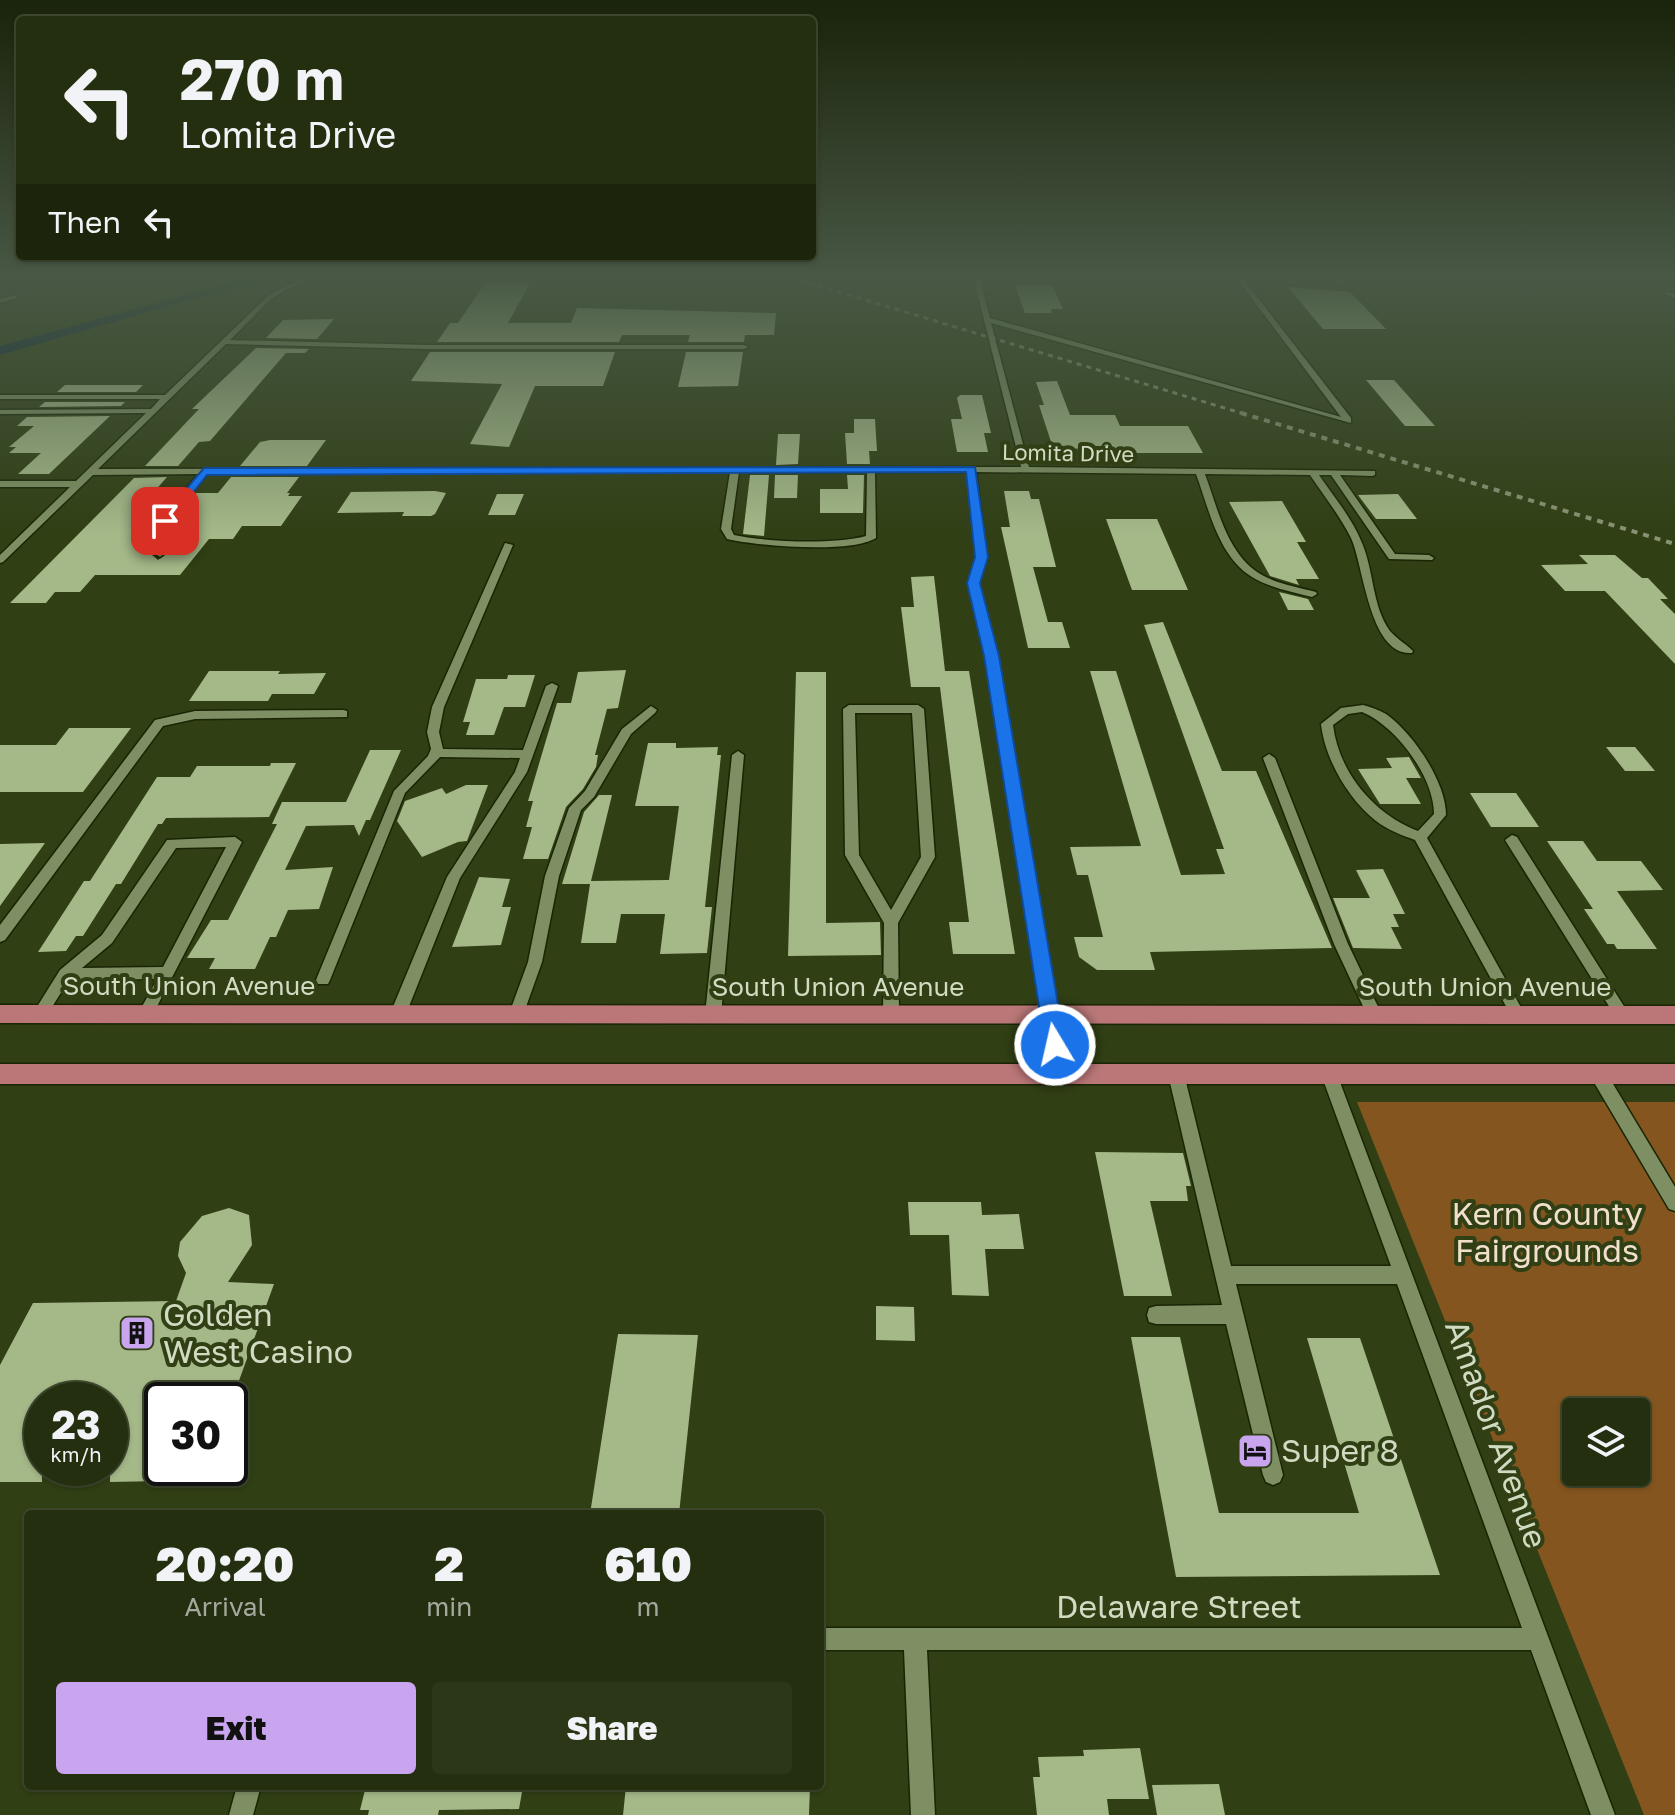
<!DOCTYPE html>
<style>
body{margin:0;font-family:"Golos Text",sans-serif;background:#2c3718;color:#f1f3f6;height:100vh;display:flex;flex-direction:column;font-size:30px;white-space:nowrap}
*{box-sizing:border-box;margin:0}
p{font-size:26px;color:#a3a99e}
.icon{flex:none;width:44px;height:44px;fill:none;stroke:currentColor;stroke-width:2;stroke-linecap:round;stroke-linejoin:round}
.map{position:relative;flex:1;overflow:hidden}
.panel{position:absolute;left:24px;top:1510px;width:800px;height:280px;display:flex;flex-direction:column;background:#242f0f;border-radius:8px;box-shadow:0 2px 6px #0004,0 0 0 2px #414a2f}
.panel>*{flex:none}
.guide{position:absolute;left:16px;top:16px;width:800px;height:244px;border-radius:8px;box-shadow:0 2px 6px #0004,0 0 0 2px #414a2f;background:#242f0f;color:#f1f3f6;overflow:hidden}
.fabs{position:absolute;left:1562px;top:1398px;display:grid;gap:16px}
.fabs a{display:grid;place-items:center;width:88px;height:88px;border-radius:8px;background:#242f0f;box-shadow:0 2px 6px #0004,0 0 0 2px #414a2f;font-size:40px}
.speed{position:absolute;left:24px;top:1382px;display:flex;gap:16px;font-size:40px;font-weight:700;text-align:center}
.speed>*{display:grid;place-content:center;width:104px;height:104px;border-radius:50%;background:#242f0f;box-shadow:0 2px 6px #0004,0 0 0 2px #414a2f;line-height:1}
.speed small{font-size:20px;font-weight:400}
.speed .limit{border:4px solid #111;border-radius:12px;background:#fff;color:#111}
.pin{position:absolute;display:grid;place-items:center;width:68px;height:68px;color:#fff;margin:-34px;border-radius:16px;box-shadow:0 4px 12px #0006}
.me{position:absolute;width:88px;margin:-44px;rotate:351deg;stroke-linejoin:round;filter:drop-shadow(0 0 6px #0008)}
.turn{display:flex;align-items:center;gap:28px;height:168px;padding:0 32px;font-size:36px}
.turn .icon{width:104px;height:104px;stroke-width:2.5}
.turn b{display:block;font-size:56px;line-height:68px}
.then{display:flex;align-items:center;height:76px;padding:0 32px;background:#0003;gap:16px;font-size:30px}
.eta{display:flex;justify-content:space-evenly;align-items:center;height:136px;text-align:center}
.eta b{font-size:48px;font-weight:800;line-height:56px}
.primary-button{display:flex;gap:16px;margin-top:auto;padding:16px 32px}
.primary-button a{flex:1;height:92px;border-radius:8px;background:#c8a5ee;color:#111;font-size:32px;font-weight:800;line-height:92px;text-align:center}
.primary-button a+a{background:#2c3718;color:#f1f3f6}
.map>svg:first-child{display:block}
.green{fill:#84551e;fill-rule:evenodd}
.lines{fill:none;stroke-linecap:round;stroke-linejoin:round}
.canal{fill:#08243a;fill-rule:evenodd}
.building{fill:#a4b888}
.minor-casing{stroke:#1a2504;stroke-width:3}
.major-casing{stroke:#1a2504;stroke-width:3}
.minor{fill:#7e9063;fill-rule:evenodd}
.major{fill:#bb7778;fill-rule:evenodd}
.rail-far1{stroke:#879372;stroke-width:3;stroke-dasharray:5 5;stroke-linecap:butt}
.rail{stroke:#879372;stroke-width:4;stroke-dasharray:6 6;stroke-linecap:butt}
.route{fill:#1a73e8;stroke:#114b97;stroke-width:2}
.labels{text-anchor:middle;stroke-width:8;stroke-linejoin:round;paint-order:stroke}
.far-street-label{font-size:22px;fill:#d0dbc2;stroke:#303f14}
.street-label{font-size:26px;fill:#d0dbc2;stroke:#303f14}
.near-park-label{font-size:32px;fill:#f2dfcc;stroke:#303f14}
.near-poi-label{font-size:32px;fill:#d0dbc2;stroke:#303f14;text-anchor:start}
.near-street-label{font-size:32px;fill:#d0dbc2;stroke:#303f14}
</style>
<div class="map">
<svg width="1675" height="1815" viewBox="0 0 1675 1815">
<rect width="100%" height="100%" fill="#303f14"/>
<path class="green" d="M1357,1102h318v713h-31zM1576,1412h60v60h-60z"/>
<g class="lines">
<path class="canal" d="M240,280h19l-259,75v-9z"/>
</g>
<path class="building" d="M531,281l-23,42h63l6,-15 199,5 -2,22h-29l-1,7h-56l2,-7h-68l-3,7h-182l13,-19h8l28,-41z
M1015,285h37l11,24h-12l1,4h-27z
M1288,287l62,5 36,37h-63z
M334,319l-17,20 -51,-1 17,-18z
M256,348l53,1 -4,4h-19l-76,88 -11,1 -21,24h-33l54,-57h-7z
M430,352h185l-12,34h-68l-26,61 -39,-3 32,-60 -91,-3z
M686,352h57l-5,34 -60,1z
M1366,380h28l41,46h-30z
M1057,381l13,34h45l5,11h68l15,27h-75l-1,-3 -74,-2 -14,-43h5l-8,-23z
M65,385h78l-7,7h-79z
M960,395h22l9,38h-7l4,19h-31l-6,-33h11l-5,-21z
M45,402h80l-4,4 -82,1z
M110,416l-61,58h-31l23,-21h-32l7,-6h-7l25,-21h-17l10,-9z
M854,419h21l2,32h-8l1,13h-23l-2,-31h9z
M778,434h22l-2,30 -22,1z
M270,440h56l-19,26h-67l20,-24z
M750,475h19l-5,61 -21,-2z
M775,475h23l-1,23h-23z
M847,475h17l-1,38h-43v-24h28z
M167,477l-14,16h26l-22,28 5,12 -10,22 6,5 13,-11 7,-19 -4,-9 22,-28h22l13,-16h68l-12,16h3l-2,3h14l-21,30h-39l-9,13h-24l-29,36h-85l-15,17h-25l-9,11h-36l124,-125z
M435,491l11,2 -11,21 -4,2h-29l2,-4 -67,1 14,-21z
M1004,491h25l2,8h8l17,68h-23l15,55h14l8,26h-42l-27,-121h9z
M497,494h27l-9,21h-27z
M1398,494l19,25h-41l-18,-24z
M1282,501l24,41h-9l22,37h-23l3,6 -29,-9 -41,-74z
M1106,519h51l31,71h-56z
M1579,555h36l27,23h6l20,21h-8l15,15v50l-70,-73h-40l-24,-26 47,-1z
M934,576l11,95h24l46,283h-62l-4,-32h20l-29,-235h-29l-10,-80h13l-3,-30z
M1279,592l29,7 6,11h-26z
M1163,622l59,149h34l76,177 -182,4 5,18h-58l-18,-13 -5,-20h29l-15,-62h-11l-7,-28 71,-1 -51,-175h26l65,204 44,-1 -9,-25h8l-80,-224z
M626,670l-8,38 -11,1 -12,46h3l-2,12 -13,22 -17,18 -18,52h-25l9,-32h-6l7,-26h-5l29,-98h14l7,-31z
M209,671h71l-2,3 48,-1 -12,21h-42l-4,7h-79z
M796,672h30v251l54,-1 1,33 -93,1z
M508,675h27l-10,32h-21l-10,28h-28l4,-13h-7l13,-43h31z
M69,728h62l-48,64h-83v-47h56z
M648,743h28v5l42,-1 -1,8h4l-16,152h7l-5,46 -47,1 5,-40h-44l-5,29h-35l9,-59h-28l22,-72 15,-17h13l-21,86 78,-1 10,-74h-44z
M1606,747h29l20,24h-30z
M370,750h31l-31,70h-4l-7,16 -5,-11 -48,1 -21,44 48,-3 -14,42 -31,1 -12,27h-6l-15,32h-46l6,-11h-28l24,-38h17l49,-96h-5l10,-22h64z
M1409,757l12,21h-15l15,26h-41l-22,-35 34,-1 -6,-10z
M271,763h25l-27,54 -103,1 -4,6h-4l-37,60h-5l-33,52h-7l-10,15 -28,1 46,-71h6l67,-104h33l7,-11h73z
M466,785h22l-21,56 -9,1 -36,15 -25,-36 8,-20 37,-13 4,6z
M1470,793h46l23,34h-48z
M1547,841h36l14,20h44l22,29 -46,1 40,58h-40l-3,-5h-7l-23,-35h9z
M45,843l-45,63v-62z
M1383,869l22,45h-12l6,13h-8l11,22 -49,-1 -20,-50h37l-14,-28z
M479,877l31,2 -8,28h9l-10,38 -49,2z
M1095,1152l88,1 8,33h-5l2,15h-38l22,95h-48z
M908,1202h73l1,13 37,-1 5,35h-39l4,47 -37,-1 -3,-60h-39z
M229,1208l20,7 3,30 -24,37 46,2 -42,116h-70v81l-52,1v-82h-68v82h-42v-117l33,-62 143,-2 10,-28 -8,-17 2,-14 22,-26z
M876,1306l38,1 1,34 -39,-1z
M618,1334l80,1 -19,179h-89z
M1131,1337h49l39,176h140l-52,-175h53l80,237 -264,2z
M1140,1748l9,51h-42l2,16h-72l-4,-38h7l-2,-20 46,-1 -1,-6z
M1219,1784l6,31h-68l-5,-30z
M366,1786h157l-4,23 -80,1 -1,5h-70l1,-5h-9z
M626,1786h184l-1,29h-186z"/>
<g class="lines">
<defs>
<path id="minor" d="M302,280h8l-23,9 -16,10 -41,41 198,5h316l4,2 -4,2h-316l-202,-5 -128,125 923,-2 -47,-187h6l10,38 351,99 -103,-137h6l107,138v5l-360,-100 38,144 346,4v4l-3,1 -32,-1 55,79 34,1 5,3 -2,2 -43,-1 -58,-84h-12c15,22 33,43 43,68 12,28 10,63 28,88 7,8 16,13 23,20l-1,2c-43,3 -48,-87 -61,-115 -11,-22 -27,-42 -41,-63l-105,-1c13,35 22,81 57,101 16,9 36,12 54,17l1,2 -5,3c-20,-5 -42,-9 -60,-20 -34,-21 -43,-68 -56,-103l-220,-2 11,85 -9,26 19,73 71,419 -2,5 -6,2 -6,-2 -2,-5 -65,-419 -19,-73 9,-26 -10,-85h-92l1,66c-26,16 -118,8 -149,1l-6,-10 9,-57 -523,2 -37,47 5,5c0,10 -6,26 -15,31l-5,-3 10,-20v-7l-5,-6 38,-47 -105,1 -90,87 -3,1v-8l70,-68h-70v-6h76l70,-68 -146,1v-4l151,-1 9,-10h-160v-4h165l102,-98 16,-10zM739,472h128l-1,64c-34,9 -98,6 -132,-1l-3,-6z
M1327,280h17l1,1 -3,2z
M1665,292l10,2v4l-10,-4z
M15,295l2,3 -17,5v-4z
M505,543l8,2 -69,162 -5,25 4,17 80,1 23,-64 6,-3 6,3 -31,86 -67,106 -54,136 -3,4 -5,2 -5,-2 -3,-4 57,-137 68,-105 5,-14 -80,-1 -35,36 -75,187 -2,4h-10l-2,-4 78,-189 34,-35 3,-7 -4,-17 5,-25z
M849,705h69l6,4 11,148 -37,66 1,92 -3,4 -5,2 -5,-2 -3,-4 1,-92 -39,-68 -2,-146zM855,713h57l9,144 -30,53 -32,-55z
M1363,705c8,2 16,5 23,9 27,19 60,68 60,101l-19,23 96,173 3,4 -3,4 -5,2 -5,-2 -98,-179c-14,-5 -27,-10 -39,-19 -28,-22 -51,-62 -55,-97l20,-16zM1362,712c34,14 72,65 72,102l-16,17c-44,-17 -79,-58 -85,-106l15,-11z
M651,706l6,4 -2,3 -24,21 -37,63 -13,13 -22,66 -17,86 -20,56 -5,2 -5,-2 -3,-4 19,-52 17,-86 24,-68 16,-17 37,-62z
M343,710l4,1v6l-152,2 -32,7 -158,214 -5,2v-17l155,-205 40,-9z
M738,751l6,4 -23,260 -3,4 -5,2 -5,-2 -3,-4 27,-260z
M1269,754l6,4 73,186 34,71 -3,4 -5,2 -5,-2 -35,-75 -71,-186z
M1512,835l5,2 110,174 3,4 -3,4 -5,2 -5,-2 -112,-179z
M235,837l7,5 -91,176 -5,2 -5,-2 -3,-4 19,-35 -88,1 -24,38 -5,2 -5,-2 -3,-4 3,-4 25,-40 42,-35 65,-95zM226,847l-63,120 -81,1 30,-25 64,-95z
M1176,1067l6,2 2,5 47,192h160l-70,-192 2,-5 6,-2 6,2 280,746h-24l-60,-165h-604l8,165h-24l-7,-165h-84v-22h702l-125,-344h-161l47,191 -3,7 -7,3 -7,-3 -3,-7 -37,-151h-70l-7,-2 -2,-7 2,-7 7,-2 66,-1 -54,-231 2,-5z
M1598,1067l6,2 71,118v24l-6,-2 -77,-130 -2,-5 2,-5z
M237,1786h24l-8,29h-24z"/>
<path id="major" d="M0,1005l1675,1v18l-1675,-1z
M0,1064h1675v20h-1675z"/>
</defs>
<use href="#minor" class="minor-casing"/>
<use href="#major" class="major-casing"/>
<use href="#minor" class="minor"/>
<use href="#major" class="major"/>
<path class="rail-far1" d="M799,280l449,135"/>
<path class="rail" d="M1241,413l434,131"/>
</g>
<linearGradient id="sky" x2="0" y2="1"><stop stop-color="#1a230b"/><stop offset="0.52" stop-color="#485845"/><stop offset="1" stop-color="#485845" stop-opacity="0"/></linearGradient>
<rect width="1675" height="534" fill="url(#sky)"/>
<path class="route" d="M975,467l13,90 -8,26 19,73 66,389 -3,6 -7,3 -7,-3 -3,-6 -61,-389 -17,-73 8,-26 -9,-85 -759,3 -38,48 -10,-2 45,-53z"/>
<defs>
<symbol id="building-square" viewBox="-11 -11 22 22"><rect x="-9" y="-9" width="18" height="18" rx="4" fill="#c8a5ee" stroke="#303f14"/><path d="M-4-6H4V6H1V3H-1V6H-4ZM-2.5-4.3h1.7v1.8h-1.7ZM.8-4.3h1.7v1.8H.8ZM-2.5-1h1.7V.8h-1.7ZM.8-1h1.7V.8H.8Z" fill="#111"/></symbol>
<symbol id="hotel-square" viewBox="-11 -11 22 22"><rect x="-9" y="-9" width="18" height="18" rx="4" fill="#c8a5ee" stroke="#303f14"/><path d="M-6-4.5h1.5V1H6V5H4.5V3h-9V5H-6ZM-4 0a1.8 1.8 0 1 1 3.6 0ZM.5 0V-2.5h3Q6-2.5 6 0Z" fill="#111"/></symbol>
</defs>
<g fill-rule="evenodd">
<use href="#building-square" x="117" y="1313" width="40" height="40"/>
<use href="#hotel-square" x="1235" y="1431" width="40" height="40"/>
</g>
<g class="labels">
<g class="far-street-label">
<text transform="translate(1068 453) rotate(1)" y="8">Lomita Drive</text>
</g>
<g class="street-label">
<text x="189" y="995">South Union Avenue</text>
<text x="838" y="996">South Union Avenue</text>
<text x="1485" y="996">South Union Avenue</text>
</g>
<g class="near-park-label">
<text x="1547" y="1225">Kern County<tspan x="1547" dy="37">Fairgrounds</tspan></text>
</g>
<g class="near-poi-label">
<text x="163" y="1326">Golden<tspan x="163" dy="37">West Casino</tspan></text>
<text x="1281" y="1462">Super 8</text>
</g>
<g class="near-street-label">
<text transform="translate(1496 1434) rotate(70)" y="11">Amador Avenue</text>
<text x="1179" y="1618">Delaware Street</text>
</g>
</g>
</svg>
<div class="fabs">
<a><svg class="icon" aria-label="layers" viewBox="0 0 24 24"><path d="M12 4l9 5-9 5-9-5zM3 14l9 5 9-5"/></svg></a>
</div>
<div class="speed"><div>23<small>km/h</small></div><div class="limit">30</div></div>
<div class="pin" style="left:165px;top:521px;background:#d93025"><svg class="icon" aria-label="arrive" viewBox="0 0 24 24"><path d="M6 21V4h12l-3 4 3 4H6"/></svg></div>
<svg class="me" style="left:1055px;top:1045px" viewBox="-20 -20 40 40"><circle r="17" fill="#1a73e8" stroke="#fff" stroke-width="3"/><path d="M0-11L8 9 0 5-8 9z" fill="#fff"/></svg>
<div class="guide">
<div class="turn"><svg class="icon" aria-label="left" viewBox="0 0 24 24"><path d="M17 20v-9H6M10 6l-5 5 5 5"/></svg><div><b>270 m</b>Lomita Drive</div></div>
<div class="then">Then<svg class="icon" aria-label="left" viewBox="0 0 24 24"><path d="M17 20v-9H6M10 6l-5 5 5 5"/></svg></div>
</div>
<section class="panel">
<div class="eta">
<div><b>20:20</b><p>Arrival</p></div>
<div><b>2</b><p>min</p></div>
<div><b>610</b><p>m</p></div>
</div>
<div class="primary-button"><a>Exit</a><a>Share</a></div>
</section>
</div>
